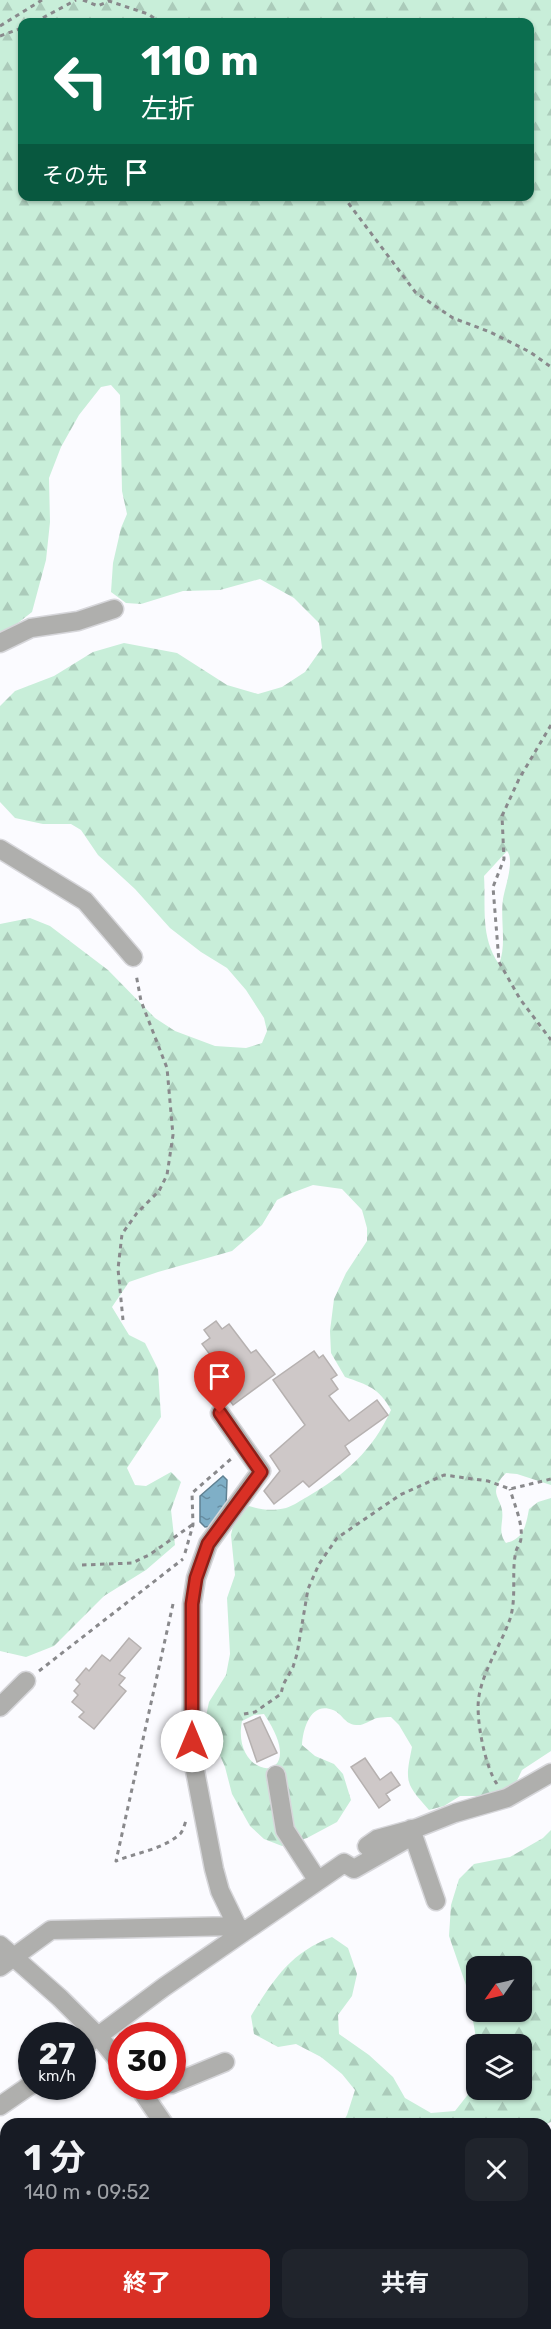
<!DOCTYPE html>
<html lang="ja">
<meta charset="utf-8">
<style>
body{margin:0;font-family:Rubik,"Noto Sans JP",sans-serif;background:#20242c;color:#f1f3f6;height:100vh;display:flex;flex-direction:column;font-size:22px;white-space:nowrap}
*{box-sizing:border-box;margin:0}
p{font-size:20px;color:#9ea1a6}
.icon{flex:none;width:33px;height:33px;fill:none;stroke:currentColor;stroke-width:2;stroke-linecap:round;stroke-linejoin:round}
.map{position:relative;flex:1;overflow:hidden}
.drawer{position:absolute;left:0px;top:2118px;width:552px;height:212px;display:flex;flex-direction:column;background:#171b24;border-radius:18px 18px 0 0;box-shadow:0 2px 4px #0004}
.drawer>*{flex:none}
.top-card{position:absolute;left:18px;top:18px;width:516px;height:183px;border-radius:12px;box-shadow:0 2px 4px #0004;background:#0b6e4f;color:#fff;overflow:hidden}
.needle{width:39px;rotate:236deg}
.tools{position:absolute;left:466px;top:1956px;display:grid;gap:12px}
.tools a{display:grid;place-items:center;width:66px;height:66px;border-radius:12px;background:#171b24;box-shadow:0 2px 4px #0004;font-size:30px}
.speed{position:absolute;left:18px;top:2022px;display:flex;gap:12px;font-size:30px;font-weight:700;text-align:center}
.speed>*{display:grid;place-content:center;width:78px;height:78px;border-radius:50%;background:#171b24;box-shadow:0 2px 4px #0004;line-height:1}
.speed small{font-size:15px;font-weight:400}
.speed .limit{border:9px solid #d22;background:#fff;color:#111}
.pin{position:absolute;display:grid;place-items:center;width:51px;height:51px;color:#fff;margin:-62px -26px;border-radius:50% 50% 50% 0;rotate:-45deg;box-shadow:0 0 6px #0007}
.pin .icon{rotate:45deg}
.me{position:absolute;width:66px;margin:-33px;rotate:0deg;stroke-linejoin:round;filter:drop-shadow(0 0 4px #0008)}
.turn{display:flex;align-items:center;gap:21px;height:126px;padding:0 24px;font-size:27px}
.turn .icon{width:78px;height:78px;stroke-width:2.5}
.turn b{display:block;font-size:42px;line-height:51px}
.then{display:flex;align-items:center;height:57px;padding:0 24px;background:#0003;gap:12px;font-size:22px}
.round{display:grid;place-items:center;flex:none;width:63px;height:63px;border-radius:12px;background:#20242c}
.overview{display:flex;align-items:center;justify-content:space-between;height:102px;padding:0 24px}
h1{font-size:36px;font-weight:700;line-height:45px}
.cta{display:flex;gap:12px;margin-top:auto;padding:12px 24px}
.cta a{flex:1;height:69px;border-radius:12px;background:#d93025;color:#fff;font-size:24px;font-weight:700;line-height:69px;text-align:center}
.cta a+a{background:#20242c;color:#f1f3f6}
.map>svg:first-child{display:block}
.forest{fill:url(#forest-firs);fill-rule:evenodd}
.water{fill:url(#water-ripples);stroke:#608192;stroke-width:1.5}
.building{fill:#cec8c8;stroke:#b6b1b0;stroke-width:1.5}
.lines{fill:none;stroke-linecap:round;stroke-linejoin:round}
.minor-casing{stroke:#d6d6da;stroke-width:21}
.major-casing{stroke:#d6d6da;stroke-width:27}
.path{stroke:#89898c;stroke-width:3;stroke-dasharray:4.5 4.5;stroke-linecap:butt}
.minor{stroke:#afafad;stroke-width:18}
.major{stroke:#706f6c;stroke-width:24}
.rail-casing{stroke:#454547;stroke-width:7}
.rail{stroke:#fff;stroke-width:4.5;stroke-dasharray:14;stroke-linecap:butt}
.route-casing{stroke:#8d1f18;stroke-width:15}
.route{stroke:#d93025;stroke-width:10}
</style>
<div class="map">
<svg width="551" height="2329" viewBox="0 0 551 2329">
<defs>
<pattern id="forest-firs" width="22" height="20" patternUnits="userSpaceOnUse" patternTransform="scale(1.5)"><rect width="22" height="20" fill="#c8eed9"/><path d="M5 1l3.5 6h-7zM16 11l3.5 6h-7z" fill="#abcbba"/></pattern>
<pattern id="water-ripples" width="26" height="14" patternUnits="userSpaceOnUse" patternTransform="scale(1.5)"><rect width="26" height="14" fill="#7fafc7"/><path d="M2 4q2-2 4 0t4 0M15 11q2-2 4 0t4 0" fill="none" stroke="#678da1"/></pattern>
</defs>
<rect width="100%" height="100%" fill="#fbfbff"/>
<path class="forest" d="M0,0h551v1485l-34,-11 -11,-1c-5,5 -9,10 -10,18 0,6 5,12 6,19 2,13 -5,21 4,33 18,-4 20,-18 23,-34l9,-7 13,-4v253l-29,19 -8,17 -18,9h-36l-16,10 -15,4c-24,-27 -24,-28 -17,-63l-13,-22 -8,-8c-4,0 -9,0 -14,1 -7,2 -13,8 -21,7 -12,-1 -13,-11 -23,-15 -22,-9 -30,18 -31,35l13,11 19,8 9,10 8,26 -14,22 -30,16 -25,8 -18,-7 -14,-13 -18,-32 -7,-27 -20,-46 4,-19 17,-27 4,-21 -3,-56 8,-23 -4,-40 4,-18 14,-11c13,4 24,5 37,2 7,-2 15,-8 21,-11 38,-22 66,-47 84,-87 -12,-22 -23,-25 -46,-33l-14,-24 -1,-22 4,-32 12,-26 21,-32v-13l-5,-18 -20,-21 -29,-4 -24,9 -12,6 -15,25 -30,26 -74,21 -29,10 -17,25 17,28 16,8 13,26 3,48 -34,51 8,17 11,1 25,-14 10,10 -10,28 4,35 -29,25 -42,26 -50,50 -28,11 -26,-6v-727l30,-6 20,8 58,44 47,48 20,13 40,15 31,2 16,-5 5,-12 -3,-13 -18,-28 -19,-22 -26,-16 -31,-24 -35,-39 -37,-34 -17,-25 -10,-6h-28l-28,-6 -15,-16v-96l15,-15 39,-15 39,-24 31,-9 53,10 50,32 31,9 24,-7 23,-15 17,-24 -3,-25 -25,-25 -34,-19 -40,11 -37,1 -42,13 -15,-1 -15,-11 2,-29 8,-35 6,-14 -5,-23 -2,-96 -9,-10 -10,2 -22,28 -18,32 -12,31 1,44 -4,38 -14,52 -27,21 -5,-2zM22,22h508v174h-508zM507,851c8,9 -2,36 -4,48 -3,21 4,46 -4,65 -19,-27 -13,-57 -15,-88zM264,1714c50,73 -34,69 -22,7l12,-6z
M551,1830v292l-5,2h-204l5,-9 8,-25 -13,-16 -21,-17 -25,-13 -18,3 -24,-13 -3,-18c22,-36 40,-64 81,-79l16,11 9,26 -5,22 -14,19 1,19 30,21 24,22 12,21 26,15 24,-2 22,-28v7h45v-46h-45l-9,-53 -19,-55 2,-31 8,-26 15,-15 36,-7 33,-19zM477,1966h45v46h-45z"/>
<path class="water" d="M223,1476l4,4 -1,26 -14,20 -7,1 -5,-5v-26z"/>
<path class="building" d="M216,1321l6,8 7,-5 22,29 5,-3 19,24 -42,31 -19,-26 9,-7 -21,-28 8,-6 -6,-8z
M314,1351l5,7 4,-3 14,20 -6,4 7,10 -9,7 20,25 28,-21 11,15 -43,31 5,8 -41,33 -6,-6 -29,23 -10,-13 16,-20 -10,-15 35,-31 -32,-45z
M129,1638l12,10 -22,26 6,4 -6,7 7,6 -32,38 -15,-12 5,-5 -12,-10 6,-7 -4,-4 6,-7 -4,-4 10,-12 3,3 13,-16 8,6z
M260,1717l17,36 -20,9 -13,-38z
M365,1758l15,22 11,-8 9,13 -14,9 4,6 -11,8 -28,-41z"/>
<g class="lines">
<defs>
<path id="minor" d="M0,643l31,-15 47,-7 36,-12
M0,849l85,52 48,56
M220,1413l41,58 -53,73 -12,34 -4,26v151l22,114 6,22 17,35
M0,1707l26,-26
M276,1775l9,55 33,51
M411,1829l25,72
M367,1846l10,-7 40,-11 38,-15 52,-15 44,-25
M0,1945l60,53 39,39 23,28
M0,1967l51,-37 186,-4 8,5
M82,2048l82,-61 180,-124 10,6 58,-33
M172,2084l53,-22
M138,2086l26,38
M0,2106l32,-22
M546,2219l5,-4
M0,2239l6,8
M61,2324l3,5
M306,2324l3,5
M381,2329l11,-5"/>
<path id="major" d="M0,2167l6,8
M122,2324l4,5"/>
</defs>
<use href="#minor" class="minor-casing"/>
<use href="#major" class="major-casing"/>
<path class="path" d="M83,0l15,6 11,-5 39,13 12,8
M35,22l41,-22
M0,26l42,-26
M0,36l22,-8
M343,196l73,97 37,25 37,14 40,20 21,15
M551,725l-32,54 -17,37 2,43 -11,28 6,75 21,37 31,41
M123,1320l-5,-51 4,-35 15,-21 22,-22 8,-16 6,-40 -6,-67 -26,-67 -5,-27
M185,1553l8,-28 -1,-32 39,-34
M82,1565l50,-2 17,-8 43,-30
M173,1604l-57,257c19,-8 49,-12 65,-28 2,-3 4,-9 5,-13
M39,1671l144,-112
M244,1714l11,-2 26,-18 2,-9 10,-18 4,-13 11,-65 11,-25 18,-26 63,-43 44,-20 44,6 22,8 41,-10
M497,1784c-12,-17 -22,-67 -18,-88 5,-28 22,-51 31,-77 7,-22 1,-46 6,-68 1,-4 5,-8 5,-13 2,-15 -7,-34 -11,-49"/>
<use href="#minor" class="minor"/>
<use href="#major" class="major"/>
<defs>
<path id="rail" d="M0,2207l6,8
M89,2324l4,5"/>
</defs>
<use href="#rail" class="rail-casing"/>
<use href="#rail" class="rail"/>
</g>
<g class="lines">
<defs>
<path id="route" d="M192,1741v-137l4,-26 12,-34 53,-72 -41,-59"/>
</defs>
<use href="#route" class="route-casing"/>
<use href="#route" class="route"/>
</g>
</svg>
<div class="tools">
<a><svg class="needle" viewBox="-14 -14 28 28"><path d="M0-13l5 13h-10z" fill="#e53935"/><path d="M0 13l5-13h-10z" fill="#9ea1a6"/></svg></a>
<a><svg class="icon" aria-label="layers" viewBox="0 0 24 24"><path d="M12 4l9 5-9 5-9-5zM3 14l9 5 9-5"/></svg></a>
</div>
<div class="speed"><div>27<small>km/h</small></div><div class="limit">30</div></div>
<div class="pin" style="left:220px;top:1413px;background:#d93025"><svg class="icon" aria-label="arrive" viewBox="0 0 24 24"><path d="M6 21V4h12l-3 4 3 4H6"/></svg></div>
<svg class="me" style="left:192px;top:1741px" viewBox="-20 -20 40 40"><circle r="19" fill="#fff"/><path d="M0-13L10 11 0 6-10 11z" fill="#d93025"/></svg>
<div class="top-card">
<div class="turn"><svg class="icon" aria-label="left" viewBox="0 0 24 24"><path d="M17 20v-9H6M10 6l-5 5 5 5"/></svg><div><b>110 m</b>左折</div></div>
<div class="then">その先<svg class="icon" aria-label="arrive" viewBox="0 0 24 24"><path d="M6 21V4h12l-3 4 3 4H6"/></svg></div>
</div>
<section class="drawer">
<div class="overview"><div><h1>1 分</h1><p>140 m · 09:52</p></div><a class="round"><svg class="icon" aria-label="close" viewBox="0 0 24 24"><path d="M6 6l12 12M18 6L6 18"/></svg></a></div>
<div class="cta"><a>終了</a><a>共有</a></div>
</section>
</div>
